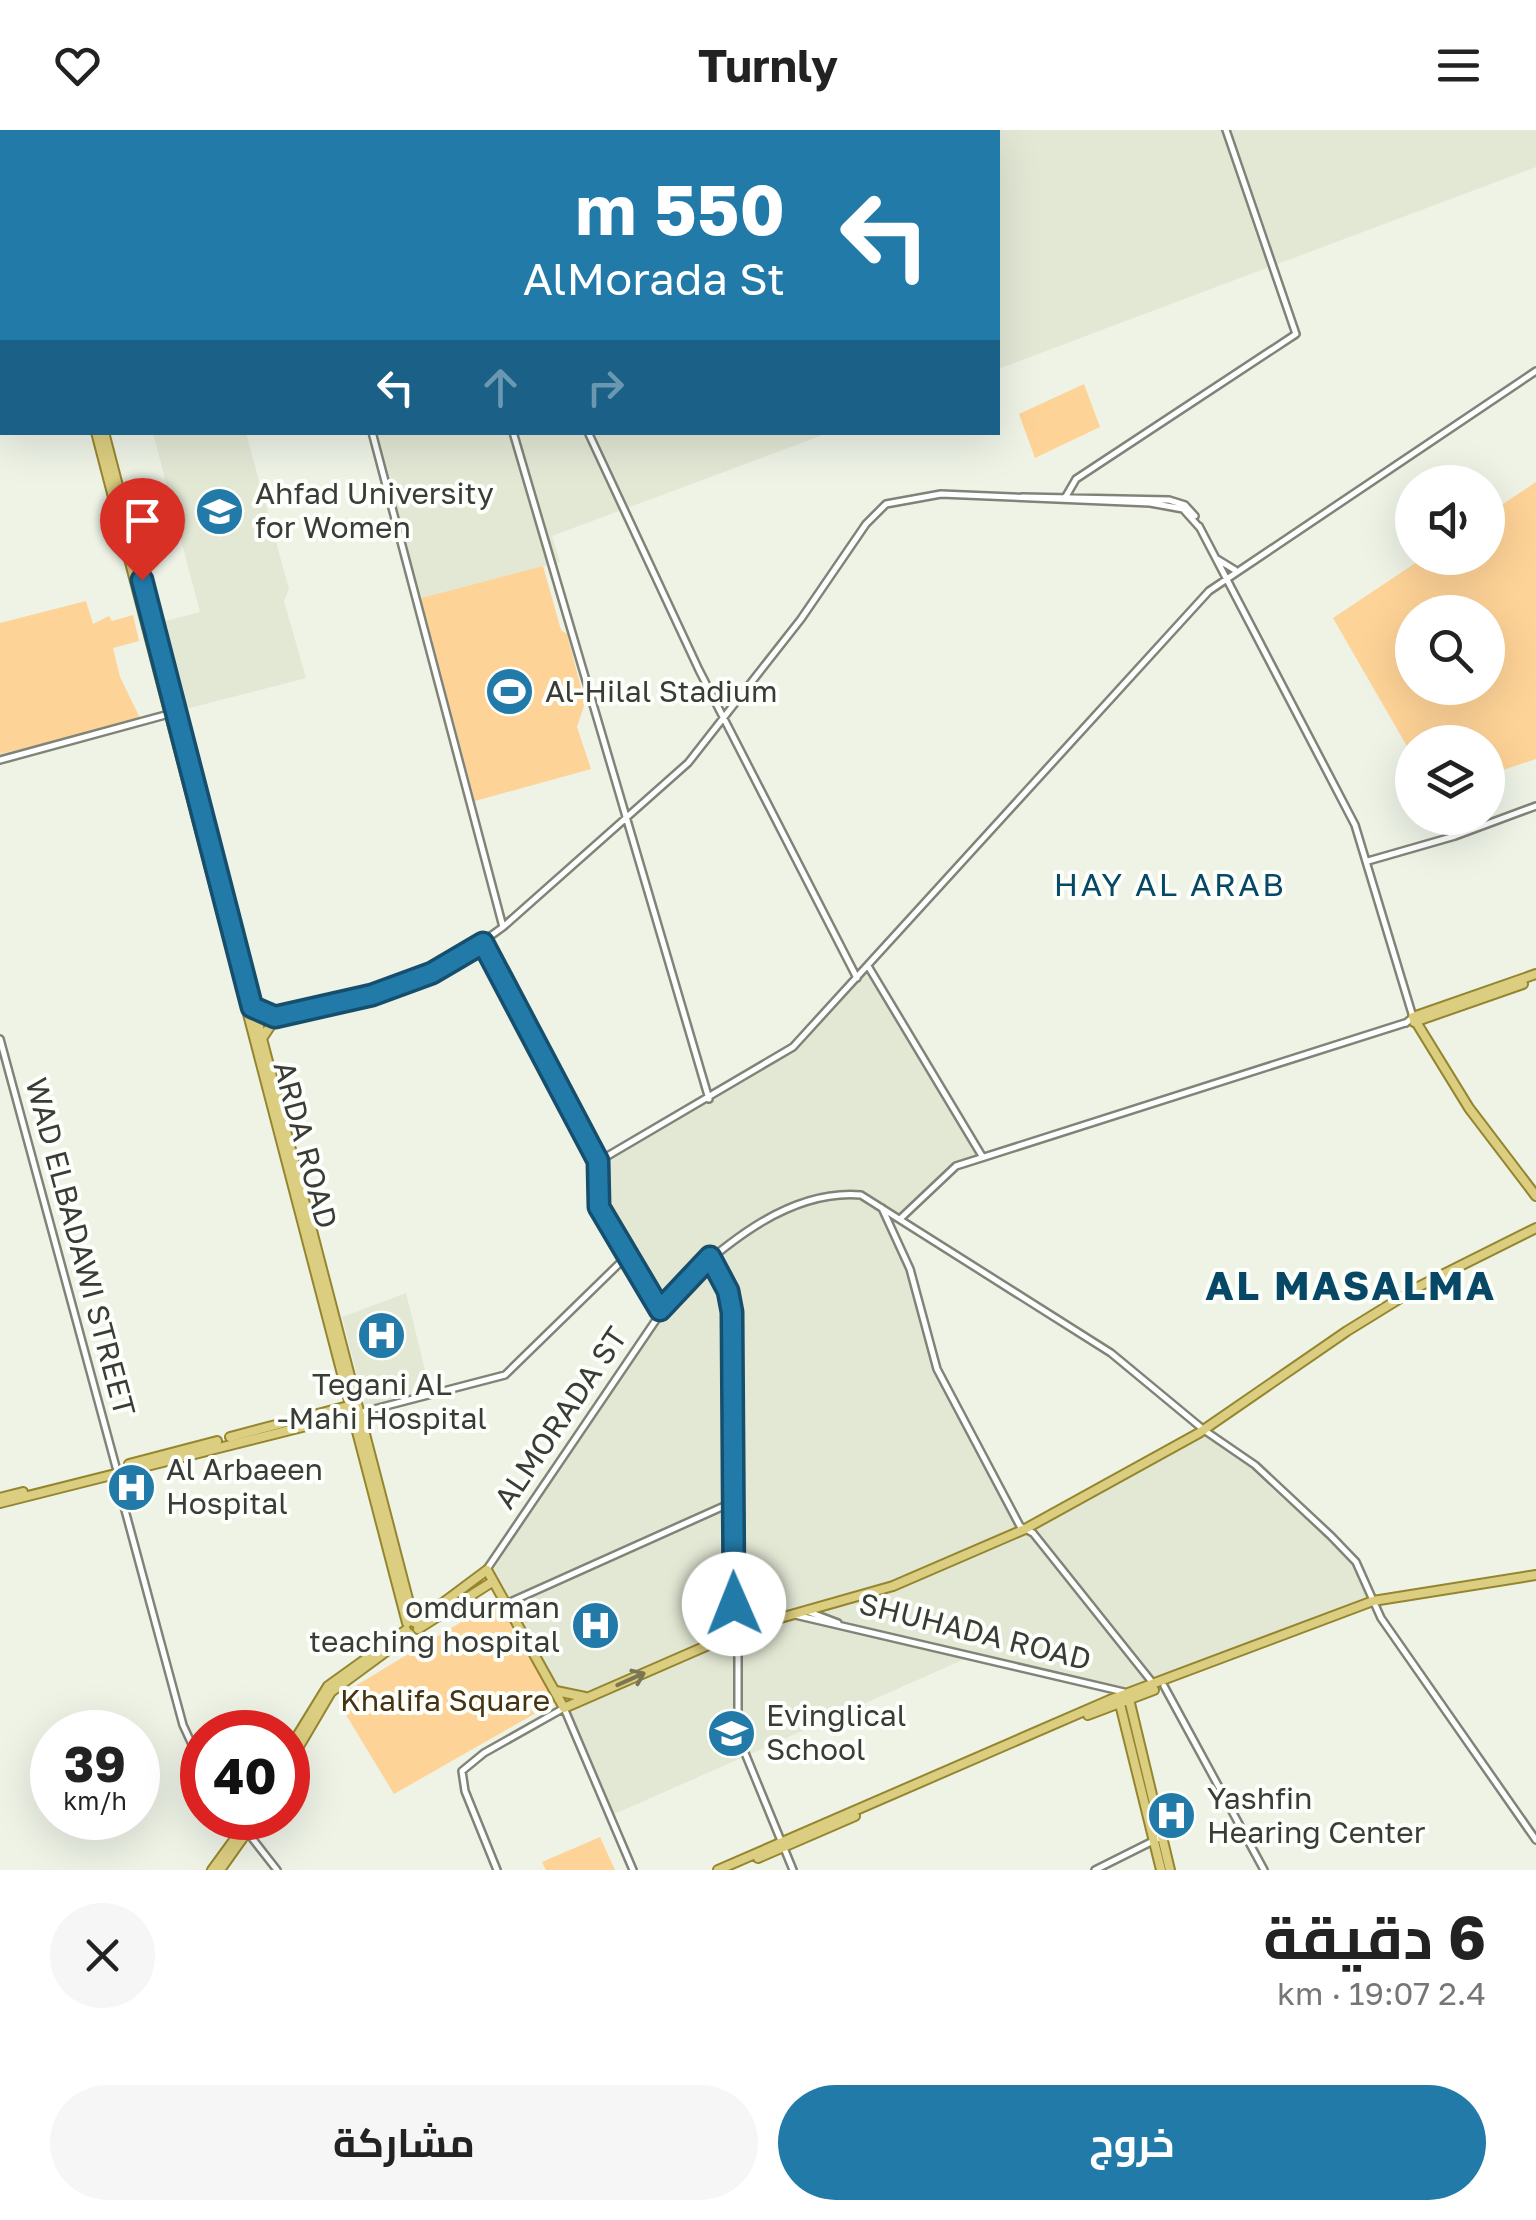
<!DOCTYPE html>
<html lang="ar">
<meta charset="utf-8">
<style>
body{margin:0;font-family:"Golos Text",Cairo,sans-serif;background:#f6f6f6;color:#222;direction:rtl;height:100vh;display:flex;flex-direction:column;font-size:38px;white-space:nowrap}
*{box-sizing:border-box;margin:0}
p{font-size:32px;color:#767676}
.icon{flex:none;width:55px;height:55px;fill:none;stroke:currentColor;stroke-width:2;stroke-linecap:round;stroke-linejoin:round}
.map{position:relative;height:1740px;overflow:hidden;direction:ltr}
.details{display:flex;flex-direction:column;background:#fff;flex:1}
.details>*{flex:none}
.guide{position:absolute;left:0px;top:0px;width:1000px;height:305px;box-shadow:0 10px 40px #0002;direction:rtl;background:#227aa9;color:#fff;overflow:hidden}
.buttons{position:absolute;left:1395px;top:335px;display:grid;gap:20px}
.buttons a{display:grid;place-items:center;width:110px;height:110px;border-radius:50%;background:#fff;box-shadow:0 10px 40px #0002;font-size:50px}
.speed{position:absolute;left:30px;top:1580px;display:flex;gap:20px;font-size:50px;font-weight:700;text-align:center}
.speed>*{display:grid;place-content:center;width:130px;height:130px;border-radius:50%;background:#fff;box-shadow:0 10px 40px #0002;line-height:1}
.speed small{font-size:25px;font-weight:400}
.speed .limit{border:15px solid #d22;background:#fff;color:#111}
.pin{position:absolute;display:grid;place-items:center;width:85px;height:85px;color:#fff;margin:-102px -42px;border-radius:50% 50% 50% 0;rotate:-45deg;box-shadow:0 0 10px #0007}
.pin .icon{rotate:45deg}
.me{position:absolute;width:110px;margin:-55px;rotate:359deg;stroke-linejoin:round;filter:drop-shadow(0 0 8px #0008)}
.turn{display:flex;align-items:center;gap:35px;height:210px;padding:0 50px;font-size:45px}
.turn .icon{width:130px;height:130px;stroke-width:2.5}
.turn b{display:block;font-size:70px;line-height:85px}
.lanes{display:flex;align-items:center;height:95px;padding:0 50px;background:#0003;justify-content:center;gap:50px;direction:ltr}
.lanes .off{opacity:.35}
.round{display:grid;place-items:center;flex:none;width:105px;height:105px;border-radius:52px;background:#f6f6f6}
.overview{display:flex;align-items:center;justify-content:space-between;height:170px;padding:0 50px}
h1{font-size:60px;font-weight:700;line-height:75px}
.cta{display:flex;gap:20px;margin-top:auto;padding:20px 50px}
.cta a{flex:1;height:115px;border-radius:60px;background:#227aa9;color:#fff;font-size:40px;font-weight:700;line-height:115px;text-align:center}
.cta a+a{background:#f6f6f6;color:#222}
header{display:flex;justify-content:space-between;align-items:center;height:130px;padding:0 50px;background:#fff;font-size:45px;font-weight:700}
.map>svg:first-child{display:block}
.built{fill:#e3e8d5}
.green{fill:#fed397;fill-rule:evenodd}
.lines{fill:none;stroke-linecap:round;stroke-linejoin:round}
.minor-casing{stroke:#808478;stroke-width:10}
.major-casing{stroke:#95852f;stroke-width:12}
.minor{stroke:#fff;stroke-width:5}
.major{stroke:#dcce80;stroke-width:8}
.oneway{stroke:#7b7654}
.route-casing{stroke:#164f6e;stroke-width:25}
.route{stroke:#227aa9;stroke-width:18}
.labels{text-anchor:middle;stroke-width:8;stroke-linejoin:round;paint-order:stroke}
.poi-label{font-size:30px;fill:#3b3c37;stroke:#fdfffa;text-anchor:start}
.street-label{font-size:30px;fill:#3b3c37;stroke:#fdfffa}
.park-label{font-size:30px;fill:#473213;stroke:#fdfffa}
.neighbourhood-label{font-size:32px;letter-spacing:2.5px;fill:#074867;stroke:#fdfffa}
.district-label{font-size:40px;font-weight:bold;letter-spacing:2.5px;fill:#074867;stroke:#fdfffa}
</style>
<header><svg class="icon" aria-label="menu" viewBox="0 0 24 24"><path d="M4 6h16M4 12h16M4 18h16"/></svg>Turnly<svg class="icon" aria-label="heart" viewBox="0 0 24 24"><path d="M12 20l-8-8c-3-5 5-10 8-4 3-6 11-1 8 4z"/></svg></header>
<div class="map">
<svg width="1536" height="1740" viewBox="0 0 1536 1740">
<rect width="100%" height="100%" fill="#eef3e6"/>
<path class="built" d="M316,0h1220v37l-538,202v-237z
M153,303h93l43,156 -5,12 22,77 -128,33 -23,-87 45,-12z
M373,303h455l-276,103 8,26 -139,36z
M869,833l117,191 -33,15 -63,58 27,58 20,88 84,155 184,-102 147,128 25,43 -248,99 -155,-41 -364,161 -40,-95 -79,-148 167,-260 -61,-109 4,-42 174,-101z
M406,1163l24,97 -65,17 -23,-90z"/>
<path class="green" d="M1084,254l16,43 -65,31 -16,-44z
M1536,352v277l-48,16v-33h-76v13l-79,-137 90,-60h65v-44zM1412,482h76v76h-76z
M543,436l18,64 6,4 18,69 -8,24 14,42 -116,32 -54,-203z
M86,471l7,23 16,-8 3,5 21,-6 6,26 -26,7 7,29 21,43 -141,34v-131z
M496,1471l61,100 -163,93 -54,-89 2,-11z
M600,1707l15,33h-69l-4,-8z"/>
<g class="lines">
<defs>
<path id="minor" d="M317,0v2
M713,2l2,-2
M722,2l2,-2
M372,302l131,495
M513,302l196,667
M588,302l111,238 158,308
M1022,367l147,3 16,5 10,11
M1065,368l11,-19 220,-145 -70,-204
M1199,396l156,299 58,192 -7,6
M1217,429l18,11
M0,630l169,-46
M1368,731l87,-25 81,-30
M483,813l116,218 1,47 59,101
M868,836l114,190
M257,890l147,-34 49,-23 50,-36 185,-164 113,-144 65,-95 20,-20 55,-10 209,9 33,6 17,19
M0,909l116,428
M599,1031l194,-114 416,-456 327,-220
M882,1078l28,61 27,100 83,157 13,7 119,149
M901,1088l55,-52 449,-143
M710,1127l17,31 4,24 6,306
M359,1283l146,-38 122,-119
M115,1343l68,252 19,41
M487,1439l192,-283c49,-44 112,-97 182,-91l250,158 93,77 51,35 76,71 25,26 25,56 155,222
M506,1474l227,-102
M809,1482l29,11
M795,1485l329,77
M738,1505v101l55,134
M1164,1556l100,184
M236,1688l8,10
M248,1703l29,37
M497,1740l-32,-79 -3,-20 22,-18 80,-45 69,162
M1095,1740l66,-33"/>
<path id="major" d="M17,0l1,2
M25,0l1,2
M96,302l311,1191
M104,302l310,1190
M1536,844l-123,43 56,91 67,88
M252,877l23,10
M1414,892l109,-38
M261,910l14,-21
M230,1307l122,-32
M129,1334l88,-23
M0,1368l23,-6
M0,1373l354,-89
M416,1493l71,-53 77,138 172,-75
M741,1495l4,6 -7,3 -3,-6z
M745,1498l148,-42 132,-57 174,-96 148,-102 73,-45 116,-58
M418,1499l74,-47
M721,1508l16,-20
M724,1509l13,8
M556,1561l29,6
M1129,1569l41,171
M1119,1570l42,170
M1088,1585l66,-25
M288,1621l40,-65 78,-56
M288,1635l43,-73 79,-58
M758,1728l97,-42
M212,1740l38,-52
M220,1740l37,-52
M718,1740l394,-171 261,-98 163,-26"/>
</defs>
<use href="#minor" class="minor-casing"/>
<use href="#major" class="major-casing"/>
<use href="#minor" class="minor"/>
<use href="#major" class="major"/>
</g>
<defs><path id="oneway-shaft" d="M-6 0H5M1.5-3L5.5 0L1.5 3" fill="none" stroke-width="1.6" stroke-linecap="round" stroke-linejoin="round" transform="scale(2.5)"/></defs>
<use class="oneway" href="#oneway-shaft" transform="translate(631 1549) rotate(-24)"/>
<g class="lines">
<defs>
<path id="route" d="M142,450l110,427 23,10 97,-22 60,-22 51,-30 115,218 1,46 61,103 50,-53 18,34 4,21 2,292"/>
</defs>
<use href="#route" class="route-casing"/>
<use href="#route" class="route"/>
</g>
<defs>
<symbol id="university-disc" viewBox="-11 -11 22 22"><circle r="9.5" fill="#227aa9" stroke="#fdfffa"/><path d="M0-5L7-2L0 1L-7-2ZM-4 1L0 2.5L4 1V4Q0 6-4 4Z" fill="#fff"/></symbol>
<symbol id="stadium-disc" viewBox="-11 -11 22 22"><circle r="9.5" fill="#227aa9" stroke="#fdfffa"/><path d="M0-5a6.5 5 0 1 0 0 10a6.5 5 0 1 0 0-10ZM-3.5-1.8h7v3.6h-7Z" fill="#fff"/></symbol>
<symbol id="hospital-disc" viewBox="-11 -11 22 22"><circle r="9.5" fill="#227aa9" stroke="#fdfffa"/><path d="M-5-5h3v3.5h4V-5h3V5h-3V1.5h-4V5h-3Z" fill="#fff"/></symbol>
</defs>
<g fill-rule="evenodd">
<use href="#university-disc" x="192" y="354" width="55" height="55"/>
<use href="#stadium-disc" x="482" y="534" width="55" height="55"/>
<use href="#hospital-disc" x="354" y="1178" width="55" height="55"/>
<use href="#hospital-disc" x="104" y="1330" width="55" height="55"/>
<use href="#hospital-disc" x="568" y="1468" width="55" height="55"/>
<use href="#university-disc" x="704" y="1576" width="55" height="55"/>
<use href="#hospital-disc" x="1144" y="1658" width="55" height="55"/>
</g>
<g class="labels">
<g class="poi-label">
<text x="255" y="374">Ahfad University<tspan x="255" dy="34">for Women</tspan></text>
<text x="545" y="572">Al-Hilal Stadium</text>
<text x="382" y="1265" text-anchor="middle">Tegani AL<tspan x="382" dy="34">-Mahi Hospital</tspan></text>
<text x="166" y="1350">Al Arbaeen<tspan x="166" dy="34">Hospital</tspan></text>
<text x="560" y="1488" text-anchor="end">omdurman<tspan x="560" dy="34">teaching hospital</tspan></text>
<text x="766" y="1596">Evinglical<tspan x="766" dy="34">School</tspan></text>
<text x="1207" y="1679">Yashfin<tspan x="1207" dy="34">Hearing Center</tspan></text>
</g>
<g class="street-label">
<text transform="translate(305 1015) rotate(75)" y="10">ARDA ROAD</text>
<text transform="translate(80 1117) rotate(75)" y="10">WAD ELBADAWI STREET</text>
<text transform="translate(561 1288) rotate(-56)" y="10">ALMORADA ST</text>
<text transform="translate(975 1502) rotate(14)" y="10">SHUHADA ROAD</text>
</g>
<g class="park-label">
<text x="445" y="1581">Khalifa Square</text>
</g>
<g class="neighbourhood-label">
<text x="1170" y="766">HAY AL ARAB</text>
</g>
<g class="district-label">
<text x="1351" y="1170">AL MASALMA</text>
</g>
</g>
</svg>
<div class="buttons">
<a><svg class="icon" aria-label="sound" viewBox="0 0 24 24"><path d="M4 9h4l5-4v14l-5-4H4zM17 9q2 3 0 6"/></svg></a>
<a><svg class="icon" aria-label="search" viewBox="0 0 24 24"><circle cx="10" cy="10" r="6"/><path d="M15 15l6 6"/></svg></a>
<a><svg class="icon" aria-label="layers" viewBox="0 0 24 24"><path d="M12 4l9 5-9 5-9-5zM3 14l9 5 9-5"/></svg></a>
</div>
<div class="speed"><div>39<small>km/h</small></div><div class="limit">40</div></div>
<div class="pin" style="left:142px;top:450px;background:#d93025"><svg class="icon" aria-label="arrive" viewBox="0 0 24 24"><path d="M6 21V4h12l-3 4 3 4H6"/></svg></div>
<svg class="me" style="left:734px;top:1474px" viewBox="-20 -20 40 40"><circle r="19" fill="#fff"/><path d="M0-13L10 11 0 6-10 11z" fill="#227aa9"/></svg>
<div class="guide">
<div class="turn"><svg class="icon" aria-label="left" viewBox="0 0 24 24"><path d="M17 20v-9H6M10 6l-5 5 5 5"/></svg><div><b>550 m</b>AlMorada St</div></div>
<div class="lanes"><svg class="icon" aria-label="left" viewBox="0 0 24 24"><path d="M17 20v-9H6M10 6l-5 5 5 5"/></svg><svg class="icon off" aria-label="ahead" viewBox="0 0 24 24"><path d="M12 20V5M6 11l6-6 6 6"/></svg><svg class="icon off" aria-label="right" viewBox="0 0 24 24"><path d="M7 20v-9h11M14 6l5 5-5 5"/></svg></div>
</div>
</div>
<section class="details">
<div class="overview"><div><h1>6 دقيقة</h1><p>2.4 km · 19:07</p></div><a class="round"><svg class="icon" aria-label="close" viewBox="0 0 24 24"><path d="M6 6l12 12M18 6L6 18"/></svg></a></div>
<div class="cta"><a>خروج</a><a>مشاركة</a></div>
</section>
